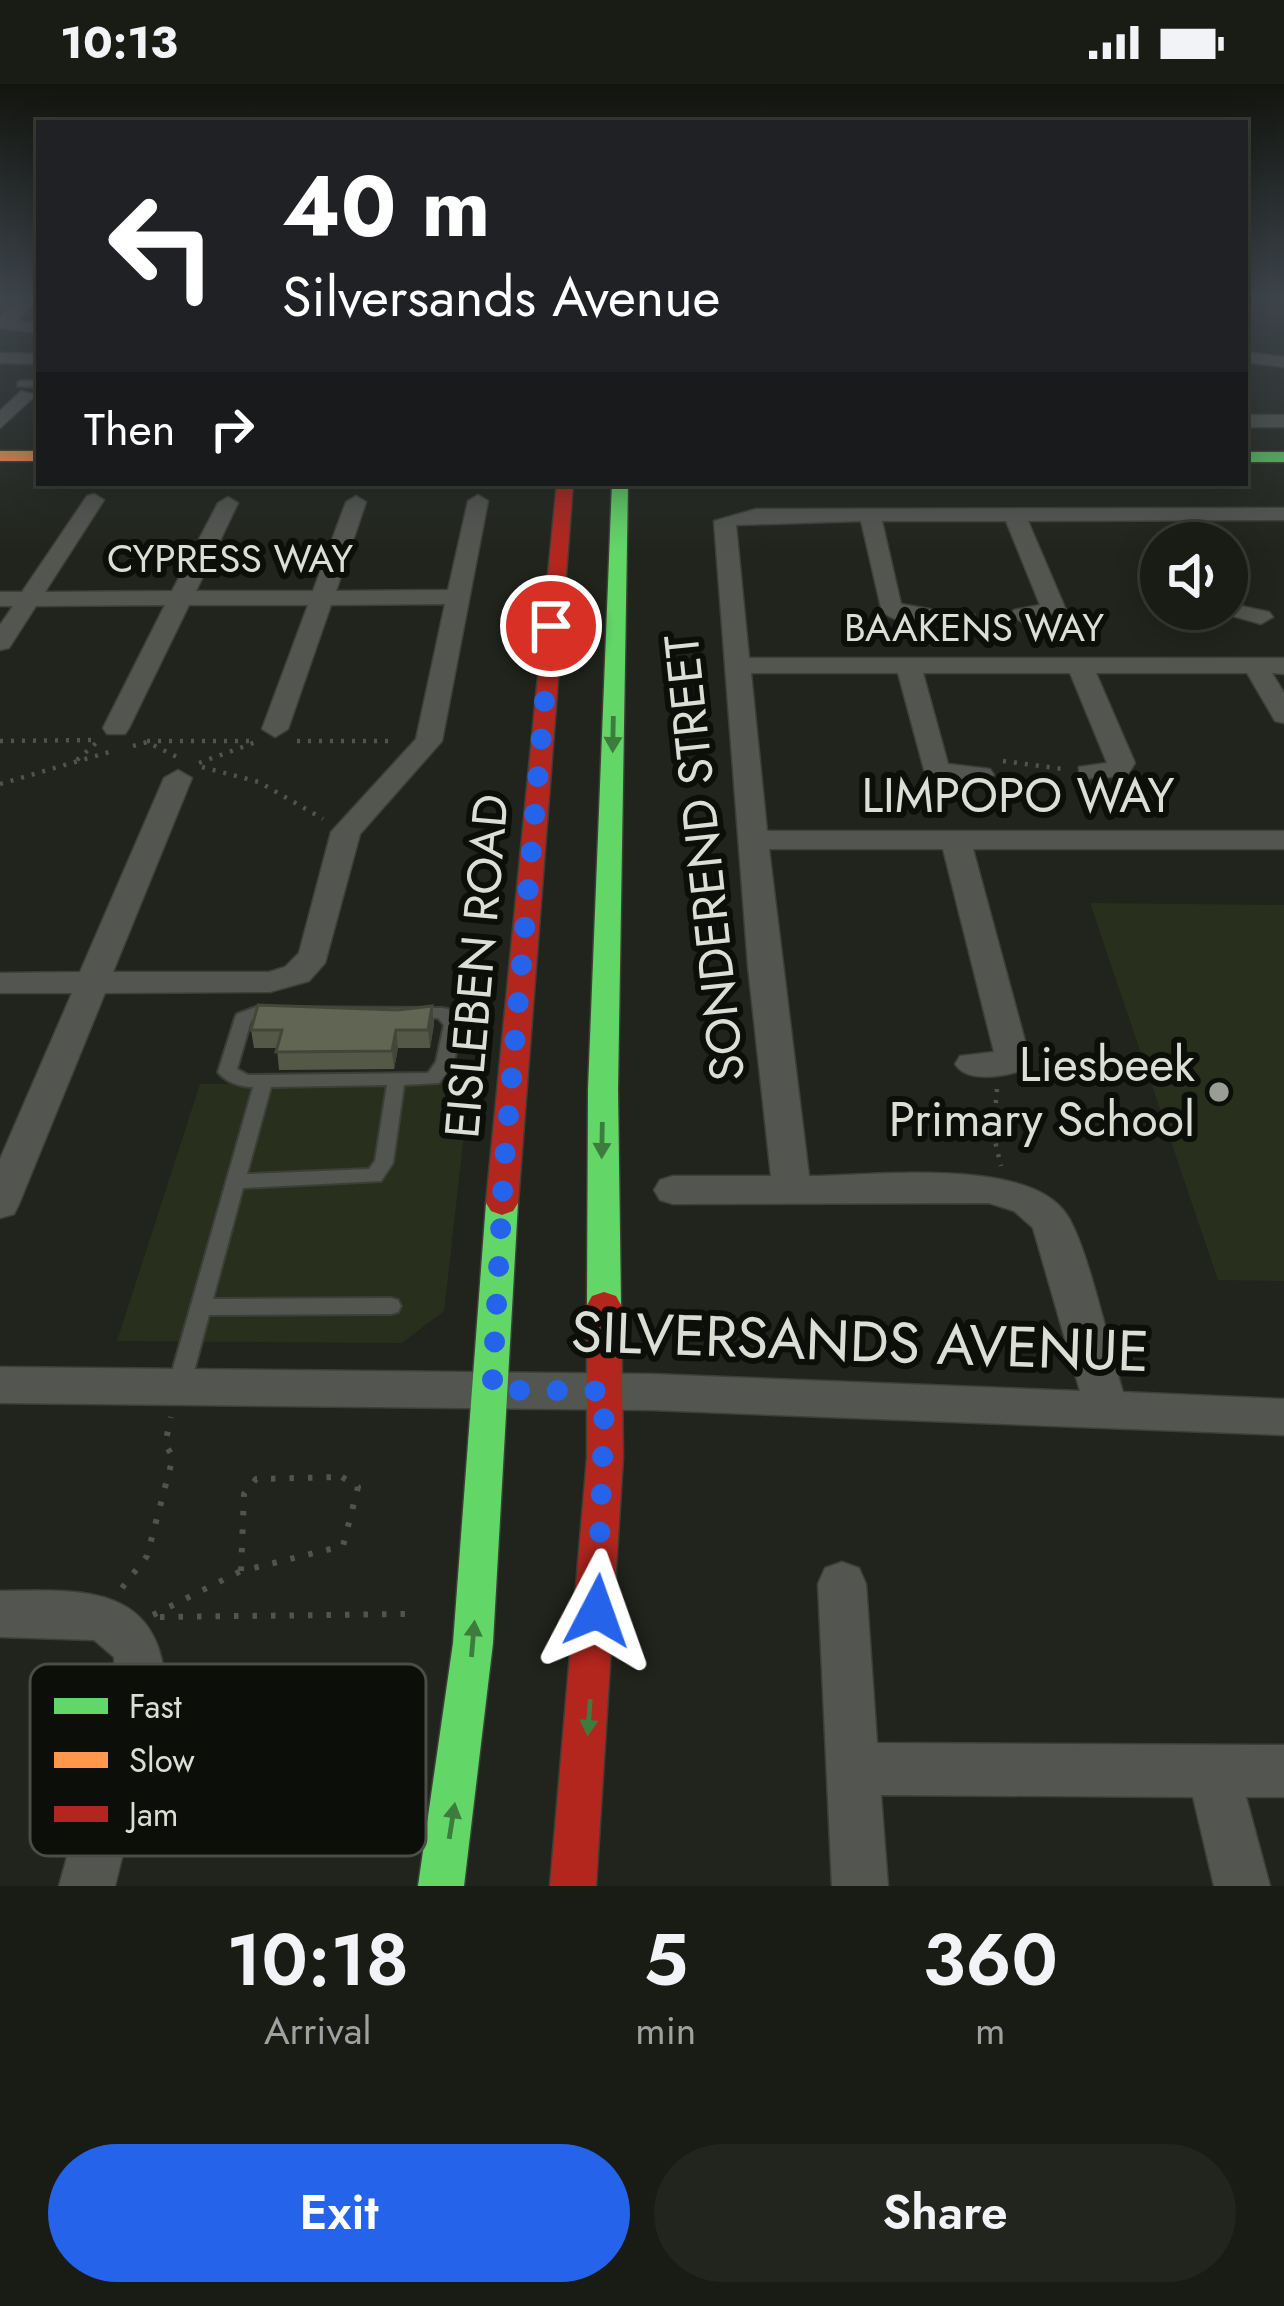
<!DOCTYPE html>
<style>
body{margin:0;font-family:Jost,sans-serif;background:#22241e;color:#f1f3f6;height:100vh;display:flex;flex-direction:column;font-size:45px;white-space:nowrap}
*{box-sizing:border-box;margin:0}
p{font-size:39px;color:#9fa1a0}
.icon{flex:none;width:66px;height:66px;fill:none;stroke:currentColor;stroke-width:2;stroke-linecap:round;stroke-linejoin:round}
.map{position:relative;height:1802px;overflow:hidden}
.drawer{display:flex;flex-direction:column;background:#191b15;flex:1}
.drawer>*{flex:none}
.guide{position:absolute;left:36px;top:36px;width:1212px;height:366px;border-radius:0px;box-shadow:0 6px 30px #0003,0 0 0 3px #373934;background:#202124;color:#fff;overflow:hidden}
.buttons{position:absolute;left:1140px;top:438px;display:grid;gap:24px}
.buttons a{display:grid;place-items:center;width:108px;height:108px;border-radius:50%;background:#191b15;box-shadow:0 6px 30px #0003,0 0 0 3px #373934;font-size:60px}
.pin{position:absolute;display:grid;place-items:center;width:102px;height:102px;color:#fff;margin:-51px;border:6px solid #fff;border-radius:50%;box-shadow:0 3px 12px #0007}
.me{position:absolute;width:132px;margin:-66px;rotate:4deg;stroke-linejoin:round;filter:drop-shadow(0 0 9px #0008)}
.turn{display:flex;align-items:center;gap:42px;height:252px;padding:0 48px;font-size:54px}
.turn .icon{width:156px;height:156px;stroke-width:2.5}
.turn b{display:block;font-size:84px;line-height:102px}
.then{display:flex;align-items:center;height:114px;padding:0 48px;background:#0003;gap:24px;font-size:45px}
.eta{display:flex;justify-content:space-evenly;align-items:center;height:204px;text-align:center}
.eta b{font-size:72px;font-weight:600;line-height:84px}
.primary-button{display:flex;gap:24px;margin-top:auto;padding:24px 48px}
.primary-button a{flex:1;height:138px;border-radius:72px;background:#2563eb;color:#fff;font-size:48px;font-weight:600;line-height:138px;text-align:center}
.primary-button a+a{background:#22241e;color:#f1f3f6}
.status{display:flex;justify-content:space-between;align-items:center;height:84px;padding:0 60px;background:#191b15;direction:ltr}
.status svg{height:33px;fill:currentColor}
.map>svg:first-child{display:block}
.built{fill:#292f1d}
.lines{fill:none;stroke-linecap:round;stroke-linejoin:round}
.lane-casing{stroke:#3c3f38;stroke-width:4}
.street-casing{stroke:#3c3f38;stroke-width:3}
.fast-casing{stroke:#3c3f38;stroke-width:3}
.slow-casing{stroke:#3c3f38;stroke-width:3}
.jam-casing{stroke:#3c3f38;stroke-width:3}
.path-far2{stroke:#51534e;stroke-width:3;stroke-dasharray:1.5 4.5;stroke-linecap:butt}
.path-far1{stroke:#51534e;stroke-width:4.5;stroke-dasharray:3 8;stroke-linecap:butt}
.path{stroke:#51534e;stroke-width:6;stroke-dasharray:4.5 14;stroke-linecap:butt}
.lane{fill:#535550;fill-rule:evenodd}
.street{fill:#535550;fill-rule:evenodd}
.fast{fill:#63d668;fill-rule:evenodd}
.slow{fill:#ff974d;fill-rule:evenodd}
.jam{fill:#b3261e;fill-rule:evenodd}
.wall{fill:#535847}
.shaded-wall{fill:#43473a}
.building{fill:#606653;stroke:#43473a;stroke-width:3}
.oneway{fill:#3c7c3d}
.route{stroke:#2563eb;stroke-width:21;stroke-dasharray:0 37.8}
.poi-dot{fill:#999d94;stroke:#0c0f09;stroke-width:4.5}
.labels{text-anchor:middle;stroke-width:12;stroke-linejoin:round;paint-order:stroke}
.far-street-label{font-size:39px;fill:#daded5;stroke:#0c0f09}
.street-label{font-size:48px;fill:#daded5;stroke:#0c0f09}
.poi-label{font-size:48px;fill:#daded5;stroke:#0c0f09;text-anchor:end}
.near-street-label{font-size:57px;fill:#daded5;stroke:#0c0f09}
.key{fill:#0c0f09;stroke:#4a4d46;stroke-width:3}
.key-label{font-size:33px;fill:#daded5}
</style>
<div class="status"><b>10:13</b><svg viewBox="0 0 49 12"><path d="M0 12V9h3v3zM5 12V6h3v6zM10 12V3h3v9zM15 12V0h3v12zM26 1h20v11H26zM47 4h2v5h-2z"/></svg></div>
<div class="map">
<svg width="1284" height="1802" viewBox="0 0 1284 1802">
<rect width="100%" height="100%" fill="#21241c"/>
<path class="built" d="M1090,819l194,2v376l-66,-1z
M470,999l-26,228 -42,32 -285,-2 83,-257z"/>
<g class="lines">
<defs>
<path id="lane" d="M21,297h18v6l-21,-1v-4z
M256,923l186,1 6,1 13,15 -7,39 -15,20 -35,2 -11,78 -12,18 -138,7 -30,111 178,-1 7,2 3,6 -3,6 -7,2 -182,1 -19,71 -3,6 -8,3 -8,-3 -3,-6 85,-299c-12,0 -28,-5 -35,-15l17,-54 2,-4zM259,933l179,1 6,7 -8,37 -8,11 -180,2 -11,-6 14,-48zM387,1001l-12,76 -6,8 -122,5 24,-87z"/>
<path id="street" d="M22,214l17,1 -23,22 23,2v10l-39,-5v-11z
M1245,268l39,5v10l-39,-5z
M0,269l39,1v10l-39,-1z
M21,307l15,4 -36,33v-17z
M1245,331h39v12h-39z
M94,410l10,6 -59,92 127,-1 46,-88 10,-6 10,6 -42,88h117l33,-89 10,-6 10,6 -30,89 112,-1 20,-89 10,-6 10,6 -46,240 -82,93 -35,129 -16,18 -39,11 -165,1 -86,211 -5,10 -14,4v-59l72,-166h-72v-20l80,-1 84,-194 14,-8 14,8 -79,194h156l16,-5 14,-14 32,-121 85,-93 29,-135 -114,1 -43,124 -13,8 -13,-8 46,-124h-119l-60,123 -4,6h-18l-4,-6 62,-123 -129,1 -27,42 -9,2v-25l13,-19h-13v-14h22l65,-96z
M1284,424v12l-256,1 38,89 -44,12 -12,-7 4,-5 26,-5 -34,-84h-124l19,83 39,7v10c-20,5 -41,3 -58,-9l-21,-91 -125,4 13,133h535v16l-12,-1 12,20v30l-9,-2 -28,-48h-151l39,90 -8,13 -48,3v-12l28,-4 -37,-90h-147l25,91 42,5 4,6 -14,8 -54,-6 -28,-104h-147l16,158h517v18h-311l55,203 -11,20c-18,5 -51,10 -62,-8l5,-8 34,-4 -51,-203h-174l40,327c63,0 220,-20 258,39 21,32 43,135 56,177l161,7v36l-633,-25 -651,-7v-36l651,7 429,17 -47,-163 -19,-17 -25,-8 -316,1 -13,-4 -6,-10 6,-10 13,-4h98l-23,-210 -34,-445 42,-12z
M1227,519l42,9 4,5 -12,7 -53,-15h19z
M842,1478l17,6 7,16 11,159 407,2v52h-38l24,89h-56l-21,-89 -312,-2 7,91h-56l-14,-302 7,-16z
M0,1507c78,-1 158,-8 165,91l-50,204h-56l56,-204 -1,-25 -20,-17 -94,-3z"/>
<path id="fast" d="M1245,368h39v10h-39z
M612,399h16l-10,606 3,216 -5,9 -12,4 -12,-4 -5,-9 1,-216z
M502,1107l11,4 5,8 -25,440 -29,243h-46l35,-243 33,-440 5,-8z"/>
<path id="slow" d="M0,367h39v10h-39z"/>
<path id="jam" d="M557,399h16l-55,720 -5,8 -11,4 -11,-4 -5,-8z
M604,1208l12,4 5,9 2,153 -27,428h-46l37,-428v-153l5,-9z"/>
</defs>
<use href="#lane" class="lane-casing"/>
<use href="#street" class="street-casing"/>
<use href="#fast" class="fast-casing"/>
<use href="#slow" class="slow-casing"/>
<use href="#jam" class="jam-casing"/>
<path class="path-far2" d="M956,532l42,-2"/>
<path class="path-far1" d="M0,657l92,-1
M147,657h108
M297,657h96
M133,662l14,-4 30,15
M77,676l19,-17
M1003,677l60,8
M199,679l57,-21
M202,683l57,15 64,37
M0,700l116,-34
M997,1005l-4,44 8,33"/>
<path class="path" d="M342,1393l16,10 -15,59 -102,25 3,-77 12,-15z
M122,1504l25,-32 26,-99 -8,-13 6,-27
M153,1531l88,-44
M160,1533l249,-3"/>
<use href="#lane" class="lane"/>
<use href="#street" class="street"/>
<use href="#fast" class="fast"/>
<use href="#slow" class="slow"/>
<use href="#jam" class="jam"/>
</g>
<path class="wall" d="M432,922l2,18 -4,24h-32l-4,21 -115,1 -2,-22h-23l-3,-18z"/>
<path class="shaded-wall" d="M432,922l2,18 -4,24 -2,-18z
M396,946l2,18 -4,21 -2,-18z"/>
<path class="building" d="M258,921l140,5 34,-4 -4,24h-32l-4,21 -116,1 6,-22h-31z"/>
<defs><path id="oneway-solid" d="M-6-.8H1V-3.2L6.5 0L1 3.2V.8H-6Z" transform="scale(3)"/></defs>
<g class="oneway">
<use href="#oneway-solid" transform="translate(613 650) rotate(91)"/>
<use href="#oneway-solid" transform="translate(602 1056) rotate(91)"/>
<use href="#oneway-solid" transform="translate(473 1555) rotate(-85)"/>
<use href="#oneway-solid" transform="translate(589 1633) rotate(94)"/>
<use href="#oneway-solid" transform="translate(452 1737) rotate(-81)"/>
</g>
<linearGradient id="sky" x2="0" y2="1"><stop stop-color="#12140f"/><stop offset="0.46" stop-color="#3d454b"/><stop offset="1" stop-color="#3d454b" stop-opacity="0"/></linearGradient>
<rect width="1284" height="467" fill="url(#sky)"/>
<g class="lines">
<path class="route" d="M551,542l-47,540 -12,224 113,1 -8,220"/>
</g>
<circle class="poi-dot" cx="1219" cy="1008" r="12"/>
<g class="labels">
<g class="far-street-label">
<text x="230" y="488">CYPRESS WAY</text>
<text x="974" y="557">BAAKENS WAY</text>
</g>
<g class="street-label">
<text x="1018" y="728">LIMPOPO WAY</text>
<text transform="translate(704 774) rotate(-96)" y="17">SONDEREND STREET</text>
<text transform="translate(476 882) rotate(-85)" y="17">EISLEBEN ROAD</text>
</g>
<g class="poi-label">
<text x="1195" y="997">Liesbeek<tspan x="1195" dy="55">Primary School</tspan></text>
</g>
<g class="near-street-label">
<text transform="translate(860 1257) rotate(2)" y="20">SILVERSANDS AVENUE</text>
</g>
</g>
<rect x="30" y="1580" width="396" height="192" rx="18" class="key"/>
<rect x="54" y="1614" width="54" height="16" fill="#63d668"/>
<rect x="54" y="1668" width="54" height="16" fill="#ff974d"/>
<rect x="54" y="1722" width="54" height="16" fill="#b3261e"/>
<g class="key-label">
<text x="129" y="1634">Fast</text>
<text x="129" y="1688">Slow</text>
<text x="129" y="1742">Jam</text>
</g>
</svg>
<div class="buttons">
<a><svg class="icon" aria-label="sound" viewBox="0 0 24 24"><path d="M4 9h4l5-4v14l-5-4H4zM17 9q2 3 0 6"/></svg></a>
</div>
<div class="pin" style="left:551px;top:542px;background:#d93025"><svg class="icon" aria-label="arrive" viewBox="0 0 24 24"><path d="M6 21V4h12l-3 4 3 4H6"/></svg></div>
<svg class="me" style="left:597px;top:1527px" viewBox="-20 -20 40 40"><path d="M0-17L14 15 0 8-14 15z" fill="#2563eb" stroke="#fff" stroke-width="4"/></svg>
<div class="guide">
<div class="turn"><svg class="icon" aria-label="left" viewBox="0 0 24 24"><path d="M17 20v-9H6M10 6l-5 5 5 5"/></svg><div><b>40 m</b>Silversands Avenue</div></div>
<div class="then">Then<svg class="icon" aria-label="right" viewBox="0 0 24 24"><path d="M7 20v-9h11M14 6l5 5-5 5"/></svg></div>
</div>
</div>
<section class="drawer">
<div class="eta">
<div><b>10:18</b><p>Arrival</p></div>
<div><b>5</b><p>min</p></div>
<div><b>360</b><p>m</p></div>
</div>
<div class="primary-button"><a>Exit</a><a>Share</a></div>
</section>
